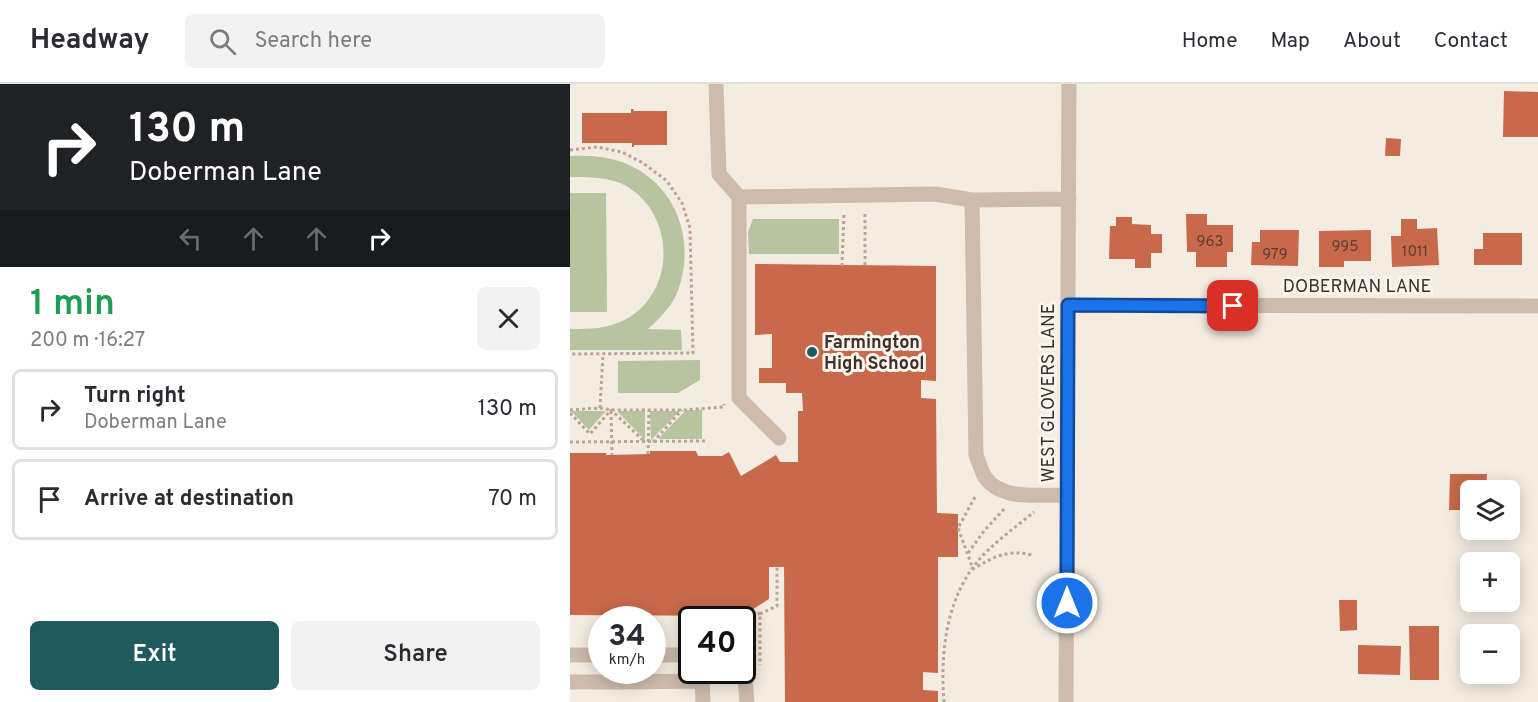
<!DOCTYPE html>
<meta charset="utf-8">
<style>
body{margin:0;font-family:Overpass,sans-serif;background:#f2f2f3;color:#2b2b33;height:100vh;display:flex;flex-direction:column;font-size:22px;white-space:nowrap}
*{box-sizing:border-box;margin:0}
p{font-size:20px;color:#7c7c81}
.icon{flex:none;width:33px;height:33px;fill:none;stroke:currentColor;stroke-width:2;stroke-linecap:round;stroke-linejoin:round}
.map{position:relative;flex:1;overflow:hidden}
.panel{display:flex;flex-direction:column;background:#fff;width:570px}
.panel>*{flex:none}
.banner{background:#202124;color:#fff;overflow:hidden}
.controls{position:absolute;left:890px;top:396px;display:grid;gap:12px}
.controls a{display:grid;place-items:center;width:60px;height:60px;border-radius:9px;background:#fff;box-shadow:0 3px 15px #0003;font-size:30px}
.speed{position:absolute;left:18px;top:522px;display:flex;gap:12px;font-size:30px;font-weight:700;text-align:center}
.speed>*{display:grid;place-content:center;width:78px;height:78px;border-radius:50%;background:#fff;box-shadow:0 3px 15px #0003;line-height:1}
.speed small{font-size:15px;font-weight:400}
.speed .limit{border:3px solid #111;border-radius:9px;background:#fff;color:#111}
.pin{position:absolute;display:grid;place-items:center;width:51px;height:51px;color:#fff;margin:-26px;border-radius:12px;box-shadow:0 3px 9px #0006}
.me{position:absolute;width:66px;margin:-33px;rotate:0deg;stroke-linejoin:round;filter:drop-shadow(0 0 4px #0008)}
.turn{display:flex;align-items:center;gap:21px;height:126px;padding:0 30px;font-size:27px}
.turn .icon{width:78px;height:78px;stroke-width:2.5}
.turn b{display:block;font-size:42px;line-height:51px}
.lanes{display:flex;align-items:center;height:57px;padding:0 30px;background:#0003;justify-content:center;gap:30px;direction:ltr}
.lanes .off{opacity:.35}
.round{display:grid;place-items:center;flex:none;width:63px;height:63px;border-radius:9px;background:#f2f2f3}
.summary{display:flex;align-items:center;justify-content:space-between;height:102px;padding:0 30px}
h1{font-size:36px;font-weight:600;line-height:45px;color:#1e9e55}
.cta{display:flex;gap:12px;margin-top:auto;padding:12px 30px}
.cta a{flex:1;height:69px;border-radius:9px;background:#1f5a5e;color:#fff;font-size:24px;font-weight:600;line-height:69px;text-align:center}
.cta a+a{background:#f2f2f3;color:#2b2b33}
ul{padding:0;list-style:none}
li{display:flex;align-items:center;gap:18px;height:81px;margin:0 12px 9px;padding:0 18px;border:3px solid #e1e1e2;border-radius:9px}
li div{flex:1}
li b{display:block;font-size:22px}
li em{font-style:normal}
header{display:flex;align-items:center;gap:36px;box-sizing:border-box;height:84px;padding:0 30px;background:#fff;border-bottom:2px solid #e1e1e2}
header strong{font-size:28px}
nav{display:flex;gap:33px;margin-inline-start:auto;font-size:21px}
.search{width:420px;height:54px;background:#f2f2f3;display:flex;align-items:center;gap:15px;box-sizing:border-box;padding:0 21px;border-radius:9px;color:#7c7c81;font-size:22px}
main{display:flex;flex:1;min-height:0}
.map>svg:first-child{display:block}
.green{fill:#b8c4a0}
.building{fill:#c8694b}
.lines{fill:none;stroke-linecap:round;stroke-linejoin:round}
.path{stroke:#b9a596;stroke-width:3;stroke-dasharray:3 3;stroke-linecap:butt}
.minor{stroke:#cdbbac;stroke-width:15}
.route-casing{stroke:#114b97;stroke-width:15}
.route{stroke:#1a73e8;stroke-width:10}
.poi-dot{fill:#1f5a5e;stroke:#fbf5ee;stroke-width:2}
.labels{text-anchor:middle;stroke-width:6;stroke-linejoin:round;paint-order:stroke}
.number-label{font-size:15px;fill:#5e3e33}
.street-label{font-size:18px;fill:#3b302b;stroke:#fbf5ee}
.poi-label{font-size:18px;font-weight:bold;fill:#3b302b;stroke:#fbf5ee;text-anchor:start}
</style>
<header>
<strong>Headway</strong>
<div class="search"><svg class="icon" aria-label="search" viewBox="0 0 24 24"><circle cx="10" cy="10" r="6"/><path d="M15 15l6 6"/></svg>Search here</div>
<nav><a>Home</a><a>Map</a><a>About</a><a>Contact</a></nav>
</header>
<main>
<section class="panel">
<div class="banner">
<div class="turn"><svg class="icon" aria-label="right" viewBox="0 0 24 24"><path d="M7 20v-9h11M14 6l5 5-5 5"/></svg><div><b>130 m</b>Doberman Lane</div></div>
<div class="lanes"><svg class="icon off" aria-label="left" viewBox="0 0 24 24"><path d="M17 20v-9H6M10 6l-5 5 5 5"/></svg><svg class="icon off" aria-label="ahead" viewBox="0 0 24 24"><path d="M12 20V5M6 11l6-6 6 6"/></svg><svg class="icon off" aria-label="ahead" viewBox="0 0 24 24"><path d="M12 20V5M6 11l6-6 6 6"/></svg><svg class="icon" aria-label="right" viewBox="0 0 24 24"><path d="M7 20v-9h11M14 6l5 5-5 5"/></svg></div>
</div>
<div class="summary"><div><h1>1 min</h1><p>200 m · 16:27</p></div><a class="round"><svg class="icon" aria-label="close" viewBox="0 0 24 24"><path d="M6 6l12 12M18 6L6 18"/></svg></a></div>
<ul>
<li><svg class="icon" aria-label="right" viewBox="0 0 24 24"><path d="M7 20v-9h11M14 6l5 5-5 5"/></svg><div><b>Turn right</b><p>Doberman Lane</p></div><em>130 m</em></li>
<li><svg class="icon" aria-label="arrive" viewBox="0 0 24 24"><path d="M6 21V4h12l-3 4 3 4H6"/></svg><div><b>Arrive at destination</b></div><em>70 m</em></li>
</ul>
<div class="cta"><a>Exit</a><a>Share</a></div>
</section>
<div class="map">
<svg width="968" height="618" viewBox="0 0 968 618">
<rect width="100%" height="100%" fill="#f4ebe1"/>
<path class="green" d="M0,72c23,-1 46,1 67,13 44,25 58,79 40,124 -6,14 -18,26 -29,36l33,1 1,20h-112v-21c21,0 39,0 58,-11 51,-30 46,-111 -8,-135 -16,-6 -33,-6 -50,-6z
M0,109h36l1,119h-37z
M183,135h86v35h-90l-1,-22z
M130,276v20l-22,13h-60v-32z
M116,326h16v29h-44z
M1,327h35l-17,19z
M48,327h27v29l-27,-28z
M80,327h30l-29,29z"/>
<path class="building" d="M934,7l34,1v45h-35z
M61,25h2l1,2h33v34h-33v2h-2v-4h-50v-30h49z
M816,54l15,1 -1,17h-15z
M616,130h21v11h26v27h-6v15h-31v-15h-9z
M546,133h16v7l19,1v9h11v19h-11v15h-16v-9h-26l1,-33h6z
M831,135h16v10l20,-1 2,37 -47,2 -1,-31h10z
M690,146h39l-1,36 -47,-1 1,-23h8z
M801,146v31h-27v6h-25v-36z
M913,149h39v32h-48v-16h9z
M185,180l181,2v115l-15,-1v18l15,1 1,114 21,1v43h-20v116l-15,-1v18l15,1v11h-153l-1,-135h-15v32l-27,17 -172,-1v-162h36v2l44,-1v-3h46l2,5h24l7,-4 12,24 35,-21 4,7h18v-51h5l-1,-18h-16v-10h-27v-15h13v-34l-17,1z
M880,390h37l-1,16h-16v20h-21z
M769,516h18v30l-17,1z
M839,542h30v54h-29z
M788,561l43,1 -1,29 -42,-1z"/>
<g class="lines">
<path class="path" d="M0,66l27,-3 25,5 21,11 24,18 15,22 8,25 3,125 -123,1
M295,181v-51
M272,182l2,-51
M30,324l3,-54
M0,326l30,-2 11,2h72l41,-3v-3
M41,327l1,44
M0,329l20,21 21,-24 33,31
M0,358l135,-1
M83,358l29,-32
M78,370l1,-44
M405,413l-17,31 15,41c20,-12 35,-20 59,-14
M398,469l16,-22 21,-23
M190,530l17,-8v-39
M46,531v5
M172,539l18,-10v52
M374,618c-4,-48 2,-103 34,-141 14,-17 39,-35 56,-49"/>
<path class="minor" d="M146,0l3,90 20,23 196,-3 37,6
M169,113v201l40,40
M498,221l470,1
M497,411c-25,-1 -65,7 -82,-18 -4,-6 -6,-15 -9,-22l-4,-255 97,-1
M0,571h32
M82,571h40
M165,586l10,8 2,24
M0,598h49v-12
M49,598l83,-1 1,21
M496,618l3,-618"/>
</g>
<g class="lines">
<defs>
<path id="route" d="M497,519l1,-298 165,1"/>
</defs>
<use href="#route" class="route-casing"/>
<use href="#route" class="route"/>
</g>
<circle class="poi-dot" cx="242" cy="268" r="6"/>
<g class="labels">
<g class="number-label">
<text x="640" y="162">963</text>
<text x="775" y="167">995</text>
<text x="845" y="172">1011</text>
<text x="705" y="175">979</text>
</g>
<g class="street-label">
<text x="787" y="208">DOBERMAN LANE</text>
<text transform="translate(478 309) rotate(-90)" y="6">WEST GLOVERS LANE</text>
</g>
<g class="poi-label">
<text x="254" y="264">Farmington<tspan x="254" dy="21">High School</tspan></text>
</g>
</g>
</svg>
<div class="controls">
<a><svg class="icon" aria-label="layers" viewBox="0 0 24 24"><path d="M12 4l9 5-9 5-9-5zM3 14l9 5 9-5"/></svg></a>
<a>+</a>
<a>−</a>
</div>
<div class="speed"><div>34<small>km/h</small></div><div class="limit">40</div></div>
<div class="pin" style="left:663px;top:222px;background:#d93025"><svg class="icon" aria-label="arrive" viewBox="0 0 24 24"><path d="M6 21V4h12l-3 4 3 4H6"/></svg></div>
<svg class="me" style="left:497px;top:519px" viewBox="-20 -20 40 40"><circle r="17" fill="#1a73e8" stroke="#fff" stroke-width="3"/><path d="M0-11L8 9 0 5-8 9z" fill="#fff"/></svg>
</div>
</main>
